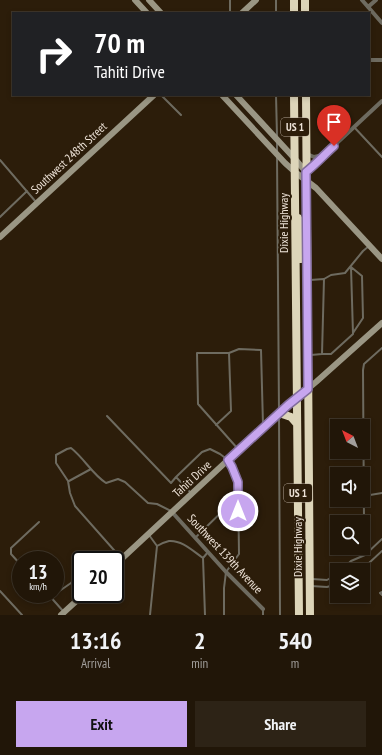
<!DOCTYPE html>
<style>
body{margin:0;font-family:"PT Sans Narrow",sans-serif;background:#2d2316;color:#f1f3f6;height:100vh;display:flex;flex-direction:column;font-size:15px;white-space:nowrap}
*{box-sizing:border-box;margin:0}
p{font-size:13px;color:#a29f9c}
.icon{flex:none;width:22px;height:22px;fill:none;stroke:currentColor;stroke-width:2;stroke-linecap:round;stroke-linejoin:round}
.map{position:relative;height:615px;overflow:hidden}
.sheet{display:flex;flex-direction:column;background:#211608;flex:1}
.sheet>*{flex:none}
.banner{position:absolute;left:12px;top:12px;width:358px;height:84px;border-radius:0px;box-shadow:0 2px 6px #0003,0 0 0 1px #3e3529;background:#202124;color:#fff;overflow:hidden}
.needle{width:26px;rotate:318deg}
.controls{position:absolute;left:330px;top:419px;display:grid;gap:8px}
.controls a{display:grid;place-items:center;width:40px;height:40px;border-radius:0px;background:#211608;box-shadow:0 2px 6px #0003,0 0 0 1px #3e3529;font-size:20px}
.speed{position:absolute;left:12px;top:551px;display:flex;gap:8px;font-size:20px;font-weight:700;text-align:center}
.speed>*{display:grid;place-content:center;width:52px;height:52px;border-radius:50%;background:#211608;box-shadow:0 2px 6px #0003,0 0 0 1px #3e3529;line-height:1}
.speed small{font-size:10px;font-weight:400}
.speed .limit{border:2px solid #111;border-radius:6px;background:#fff;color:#111}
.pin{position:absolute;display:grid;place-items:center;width:34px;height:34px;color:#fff;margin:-41px -17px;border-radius:50% 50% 50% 0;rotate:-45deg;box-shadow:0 0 4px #0007}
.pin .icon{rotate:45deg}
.me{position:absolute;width:44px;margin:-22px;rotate:0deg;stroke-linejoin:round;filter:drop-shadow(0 0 3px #0008)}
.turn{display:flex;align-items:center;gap:14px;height:84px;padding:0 16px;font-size:18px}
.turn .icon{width:52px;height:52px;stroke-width:2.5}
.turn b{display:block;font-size:28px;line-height:34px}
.eta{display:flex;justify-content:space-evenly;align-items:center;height:68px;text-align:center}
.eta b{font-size:24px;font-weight:700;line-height:28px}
.cta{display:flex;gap:8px;margin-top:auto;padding:8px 16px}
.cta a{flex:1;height:46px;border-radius:0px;background:#c7a6ef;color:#111;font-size:16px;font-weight:700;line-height:46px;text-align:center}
.cta a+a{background:#2d2316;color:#f1f3f6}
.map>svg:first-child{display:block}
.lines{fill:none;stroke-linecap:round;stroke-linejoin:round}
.lane{stroke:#6e6b60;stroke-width:2}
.street{stroke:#6e6b60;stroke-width:4}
.secondary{stroke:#9a9684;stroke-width:6}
.highway{stroke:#ddd5b9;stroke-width:8}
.route-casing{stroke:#816c9b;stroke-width:10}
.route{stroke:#c7a6ef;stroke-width:7}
.labels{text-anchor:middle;stroke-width:4;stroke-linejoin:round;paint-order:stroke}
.shield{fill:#2c1d0a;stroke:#b4a89a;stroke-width:1}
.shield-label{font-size:11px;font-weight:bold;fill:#eee3d8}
.street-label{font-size:12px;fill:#eee3d8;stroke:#2c1d0a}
</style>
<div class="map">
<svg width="382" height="615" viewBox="0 0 382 615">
<rect width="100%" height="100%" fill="#2c1d0a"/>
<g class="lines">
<path class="lane" d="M230,0v13
M276,0v13
M161,95l20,20
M276,95l1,41
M354,127l28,30
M277,152v-10
M277,156l2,256
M0,160l36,42
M0,217l27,-26
M351,267l11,9 1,42 -10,15
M324,279l7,-4 14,-2 18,-22 6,-5
M310,280l14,-1 -2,75 -11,1
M229,353l10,-4 22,1 2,75
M323,354h8l22,-20 -2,-67
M107,416l64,67 5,-6 15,16
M279,416l1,199
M216,425l15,-14 -2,-58h-32l1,51 40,45
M176,477l26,-25 8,-3 10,5 8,6 4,7 6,15 1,72 -13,18 -2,16v27
M69,481l22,-12
M364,496l18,-3
M364,520l-1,-150 1,-6 18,-16
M149,535l8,11 -7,69
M196,537l42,-41
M157,546c3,-2 8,-4 12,-5 13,-1 24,10 34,17
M121,558l-46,-52 -5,-13 -2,-12 -12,-18v-8l11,-6 4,-1c13,10 21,26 35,35l12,-4 7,3 23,21 9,1 14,7
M21,565l-10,-11v-6l28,-26
M342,570l9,-9 14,-6 17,-16
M353,570l2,-2 14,-5 13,-12
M312,579l15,1 10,-6
M311,586l16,1 10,-3
M0,591l22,24
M382,592l-2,1 2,2
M48,594l15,17
M52,599l6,-7 13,-9 10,-14
M205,615l-2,-57 5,-6
M263,615v-6"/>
<path class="street" d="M362,0l20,23
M368,7l8,-7
M369,60h13
M307,154l7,3 9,-2
M306,172c7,-5 13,-10 18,-17l58,-54
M172,512l54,60 37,37"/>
<path class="secondary" d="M135,0l12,13
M149,0l12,13
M242,13l14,-13
M222,95l63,68 10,9 21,16 66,71
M236,95l59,64 12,14
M0,237l154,-142
M115,565l157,-146 44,-37 66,-59
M61,615l23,-21"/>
<path class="highway" d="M294,0v13
M305,0v13
M294,95l5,520
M306,95l4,520
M298,218l3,11v30
M279,413l12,4 6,7"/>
</g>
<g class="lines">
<defs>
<path id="route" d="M238,511v-29l-6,-15 -4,-7 60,-55 20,-16 -2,-217c10,-8 18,-17 28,-26"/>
</defs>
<use href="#route" class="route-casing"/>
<use href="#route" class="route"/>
</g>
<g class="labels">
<g class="shield">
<rect x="281" y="118" width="28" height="18" rx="3"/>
<rect x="284" y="484" width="28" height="18" rx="3"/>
</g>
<g class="shield-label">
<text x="295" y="131">US 1</text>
<text x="298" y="497">US 1</text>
</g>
<g class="street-label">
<text transform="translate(69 158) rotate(-43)" y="4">Southwest 248th Street</text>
<text transform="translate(284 223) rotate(-90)" y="4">Dixie Highway</text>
<text transform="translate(192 479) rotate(-43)" y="4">Tahiti Drive</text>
<text transform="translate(298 547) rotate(-90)" y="4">Dixie Highway</text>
<text transform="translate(225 554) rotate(47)" y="4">Southwest 139th Avenue</text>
</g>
</g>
</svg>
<div class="controls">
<a><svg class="needle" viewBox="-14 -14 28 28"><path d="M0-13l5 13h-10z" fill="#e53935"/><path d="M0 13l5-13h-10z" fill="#a29f9c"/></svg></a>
<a><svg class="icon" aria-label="sound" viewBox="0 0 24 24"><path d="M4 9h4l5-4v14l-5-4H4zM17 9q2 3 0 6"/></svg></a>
<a><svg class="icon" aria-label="search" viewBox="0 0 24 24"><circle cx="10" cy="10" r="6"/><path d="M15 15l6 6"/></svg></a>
<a><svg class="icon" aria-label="layers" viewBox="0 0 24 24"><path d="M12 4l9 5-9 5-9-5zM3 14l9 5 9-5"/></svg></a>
</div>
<div class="speed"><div>13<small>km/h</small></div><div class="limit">20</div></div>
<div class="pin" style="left:334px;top:146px;background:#d93025"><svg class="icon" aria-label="arrive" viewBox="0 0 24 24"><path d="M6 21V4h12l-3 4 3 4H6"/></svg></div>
<svg class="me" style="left:238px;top:511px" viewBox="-20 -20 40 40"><circle r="17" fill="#c7a6ef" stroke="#fff" stroke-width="3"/><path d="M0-11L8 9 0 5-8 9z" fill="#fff"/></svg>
<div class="banner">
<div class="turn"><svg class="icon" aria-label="right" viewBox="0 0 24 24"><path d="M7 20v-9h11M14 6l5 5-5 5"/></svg><div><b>70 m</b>Tahiti Drive</div></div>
</div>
</div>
<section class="sheet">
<div class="eta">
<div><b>13:16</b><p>Arrival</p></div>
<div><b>2</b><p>min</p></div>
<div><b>540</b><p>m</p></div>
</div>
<div class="cta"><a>Exit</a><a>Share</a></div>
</section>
